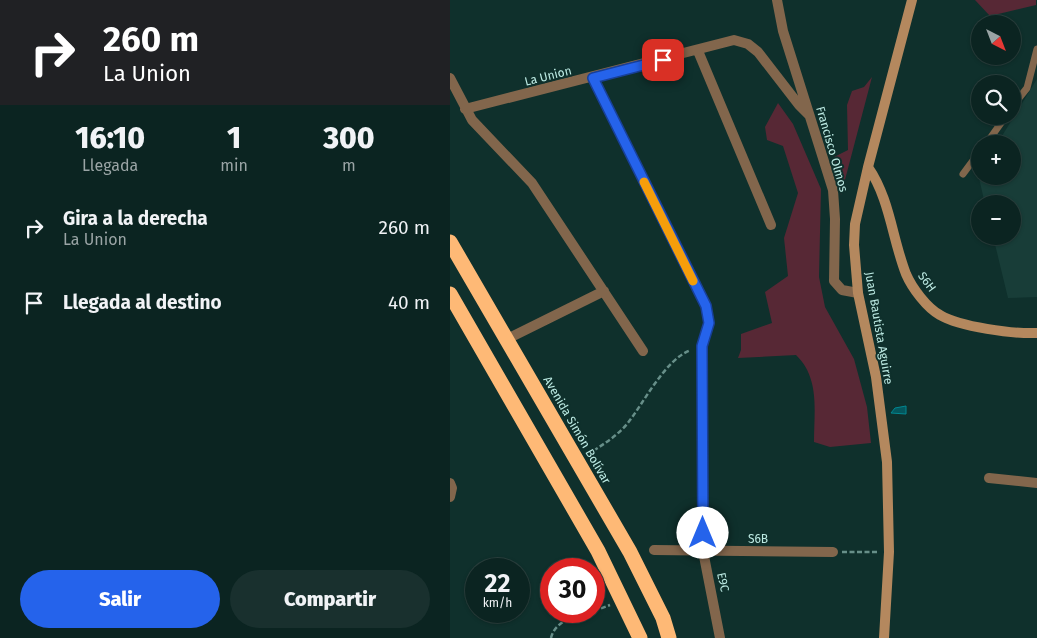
<!DOCTYPE html>
<html lang="es">
<meta charset="utf-8">
<style>
body{margin:0;font-family:"Fira Sans",sans-serif;background:#19302e;color:#f1f3f6;height:100vh;display:flex;flex-direction:column;font-size:19px;white-space:nowrap}
*{box-sizing:border-box;margin:0}
p{font-size:16px;color:#9aa4a5}
.icon{flex:none;width:28px;height:28px;fill:none;stroke:currentColor;stroke-width:2;stroke-linecap:round;stroke-linejoin:round}
.map{position:relative;flex:1;overflow:hidden}
.sheet{display:flex;flex-direction:column;background:#0b2421;width:450px}
.sheet>*{flex:none}
.guide{background:#202124;color:#fff;overflow:hidden}
.needle{width:32px;rotate:138deg}
.buttons{position:absolute;left:521px;top:15px;display:grid;gap:10px}
.buttons a{display:grid;place-items:center;width:50px;height:50px;border-radius:50%;background:#0b2421;box-shadow:0 1px 4px #0004,0 0 0 1px #2b413f;font-size:25px}
.speed{position:absolute;left:15px;top:558px;display:flex;gap:10px;font-size:25px;font-weight:700;text-align:center}
.speed>*{display:grid;place-content:center;width:65px;height:65px;border-radius:50%;background:#0b2421;box-shadow:0 1px 4px #0004,0 0 0 1px #2b413f;line-height:1}
.speed small{font-size:12px;font-weight:400}
.speed .limit{border:8px solid #d22;background:#fff;color:#111}
.pin{position:absolute;display:grid;place-items:center;width:42px;height:42px;color:#fff;margin:-21px;border-radius:10px;box-shadow:0 2px 8px #0006}
.me{position:absolute;width:55px;margin:-28px;rotate:0deg;stroke-linejoin:round;filter:drop-shadow(0 0 4px #0008)}
.turn{display:flex;align-items:center;gap:18px;height:105px;padding:0 20px;font-size:22px}
.turn .icon{width:65px;height:65px;stroke-width:2.5}
.turn b{display:block;font-size:35px;line-height:42px}
.eta{display:flex;justify-content:space-evenly;align-items:center;height:85px;text-align:center}
.eta b{font-size:30px;font-weight:800;line-height:35px}
.action{display:flex;gap:10px;margin-top:auto;padding:10px 20px}
.action a{flex:1;height:58px;border-radius:30px;background:#2563eb;color:#fff;font-size:20px;font-weight:800;line-height:58px;text-align:center}
.action a+a{background:#19302e;color:#f1f3f6}
ul{padding:0;list-style:none}
li{display:flex;align-items:center;gap:15px;height:75px;padding:0 20px}
li div{flex:1}
li b{display:block;font-size:19px}
li em{font-style:normal}
main{display:flex;flex:1;min-height:0}
.map>svg:first-child{display:block}
.built{fill:#183d38}
.green{fill:#572835}
.building{fill:#04575d;stroke:#028791}
.lines{fill:none;stroke-linecap:round;stroke-linejoin:round}
.path{stroke:#678f89;stroke-width:2.5;stroke-dasharray:5 2.5;stroke-linecap:butt}
.lane{stroke:#82664c;stroke-width:7}
.street{stroke:#82664c;stroke-width:10}
.secondary{stroke:#b4885e;stroke-width:10}
.highway{stroke:#feb976;stroke-width:15}
.route-casing{stroke:#184099;stroke-width:12}
.route{stroke:#2563eb;stroke-width:9}
.slow{stroke:#f59e0b;stroke-width:9}
.labels{text-anchor:middle;stroke-width:4;stroke-linejoin:round;paint-order:stroke}
.street-label{font-size:12px;fill:#bdebe4;stroke:#0f302c}
</style>
<main>
<section class="sheet">
<div class="guide">
<div class="turn"><svg class="icon" aria-label="right" viewBox="0 0 24 24"><path d="M7 20v-9h11M14 6l5 5-5 5"/></svg><div><b>260 m</b>La Union</div></div>
</div>
<div class="eta">
<div><b>16:10</b><p>Llegada</p></div>
<div><b>1</b><p>min</p></div>
<div><b>300</b><p>m</p></div>
</div>
<ul>
<li><svg class="icon" aria-label="right" viewBox="0 0 24 24"><path d="M7 20v-9h11M14 6l5 5-5 5"/></svg><div><b>Gira a la derecha</b><p>La Union</p></div><em>260 m</em></li>
<li><svg class="icon" aria-label="arrive" viewBox="0 0 24 24"><path d="M6 21V4h12l-3 4 3 4H6"/></svg><div><b>Llegada al destino</b></div><em>40 m</em></li>
</ul>
<div class="action"><a>Salir</a><a>Compartir</a></div>
</section>
<div class="map">
<svg width="587" height="638" viewBox="0 0 587 638">
<rect width="100%" height="100%" fill="#0f302c"/>
<path class="built" d="M587,79v218l-29,1 -15,-62h19v-32h-27l-7,-30 2,-3v5h32v-32h-15z"/>
<path class="green" d="M525,0h61v5l-46,11z
M422,77l-31,118 -7,-38 14,-7 -1,-45 5,-14 12,-4z
M328,103l15,21 28,65 -2,88 6,30 29,52 13,48 4,36 -41,4 -16,-5c0,-31 6,-64 -18,-87l-58,3 3,-8v-16l31,-11 -7,-31 23,-16 -4,-38 14,-45 -15,-47 -16,-6 -2,-13z"/>
<path class="building" d="M456,406v8l-15,-1 4,-5z"/>
<g class="lines">
<path class="path" d="M137,455c15,-10 29,-18 40,-31 17,-21 38,-65 64,-74
M392,552h37
M144,611l16,-6
M101,638c4,-18 26,-22 41,-27"/>
<path class="lane" d="M562,107l15,-19 10,-39
M536,144l20,-28
M513,174l17,-23"/>
<path class="street" d="M327,0l6,31 50,159 2,29 -1,62 8,9 16,3
M248,51l73,174
M0,78l22,42 60,63 111,168
M143,78l113,228 3,17 -7,23 1,205 17,87
M15,109l269,-69 14,4 10,8 41,53 10,10
M57,339l97,-48
M539,478l48,5
M0,483l2,5 -2,9
M204,550l179,2"/>
<path class="secondary" d="M418,167c22,32 24,71 38,107 6,14 21,34 34,41 20,12 73,19 97,18
M434,638l5,-86 -2,-90 -11,-85 -18,-84 -4,-48 1,-21 13,-57 44,-167"/>
<path class="highway" d="M0,242l180,310 33,66 6,20
M0,294l148,257 42,87"/>
</g>
<g class="lines">
<defs>
<path id="route" d="M213,60l-70,18 113,228 3,17 -7,23 1,187"/>
</defs>
<use href="#route" class="route-casing"/>
<use href="#route" class="route"/>
<path class="slow" d="M194,182l49,99"/>
</g>
<g class="labels">
<g class="street-label">
<text transform="translate(98 76) rotate(-14)" y="4">La Union</text>
<text transform="translate(382 149) rotate(74)" y="4">Francisco Olmos</text>
<text transform="translate(477 282) rotate(54)" y="4">S6H</text>
<text transform="translate(429 328) rotate(80)" y="4">Juan Bautista Aguirre</text>
<text transform="translate(127 430) rotate(60)" y="4">Avenida Simón Bolívar</text>
<text x="308" y="543">S6B</text>
<text transform="translate(273 582) rotate(78)" y="4">E9C</text>
</g>
</g>
</svg>
<div class="buttons">
<a><svg class="needle" viewBox="-14 -14 28 28"><path d="M0-13l5 13h-10z" fill="#e53935"/><path d="M0 13l5-13h-10z" fill="#9aa4a5"/></svg></a>
<a><svg class="icon" aria-label="search" viewBox="0 0 24 24"><circle cx="10" cy="10" r="6"/><path d="M15 15l6 6"/></svg></a>
<a>+</a>
<a>−</a>
</div>
<div class="speed"><div>22<small>km/h</small></div><div class="limit">30</div></div>
<div class="pin" style="left:213px;top:60px;background:#d93025"><svg class="icon" aria-label="arrive" viewBox="0 0 24 24"><path d="M6 21V4h12l-3 4 3 4H6"/></svg></div>
<svg class="me" style="left:253px;top:533px" viewBox="-20 -20 40 40"><circle r="19" fill="#fff"/><path d="M0-13L10 11 0 6-10 11z" fill="#2563eb"/></svg>
</div>
</main>
